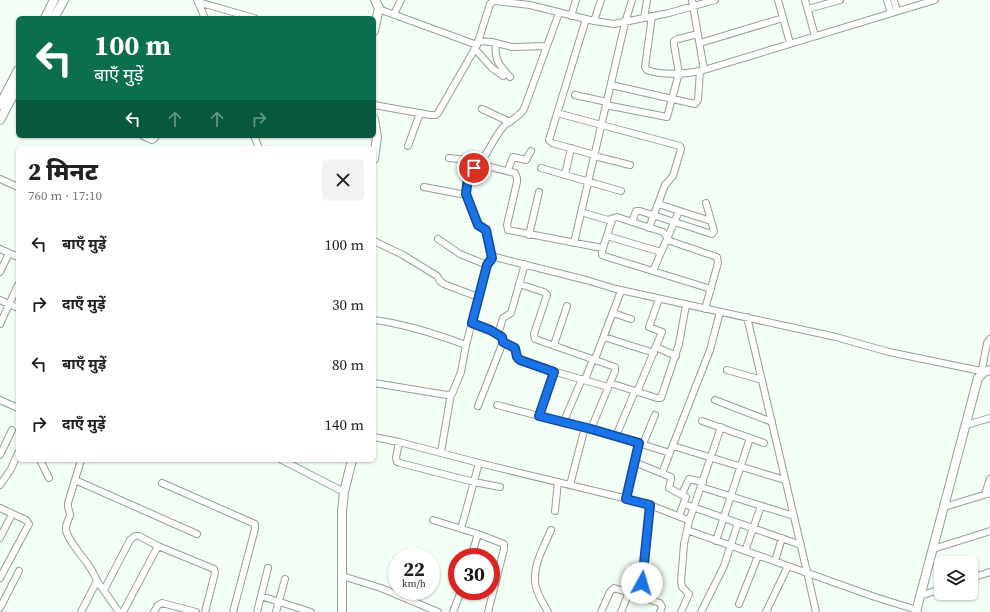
<!DOCTYPE html>
<html lang="hi">
<meta charset="utf-8">
<style>
body{margin:0;font-family:"Source Serif 4","Noto Sans Devanagari",serif;background:#f2f2f2;color:#222;height:100vh;display:flex;flex-direction:column;font-size:15px;white-space:nowrap}
*{box-sizing:border-box;margin:0}
p{font-size:13px;color:#767676}
.icon{flex:none;width:22px;height:22px;fill:none;stroke:currentColor;stroke-width:2;stroke-linecap:round;stroke-linejoin:round}
.map{position:relative;flex:1;overflow:hidden}
.drawer{position:absolute;left:16px;top:146px;width:360px;height:316px;display:flex;flex-direction:column;background:#fff;border-radius:6px;box-shadow:0 1px 3px #0004}
.drawer>*{flex:none}
.guide{position:absolute;left:16px;top:16px;width:360px;height:122px;border-radius:6px;box-shadow:0 1px 3px #0004;background:#0b6e4f;color:#fff;overflow:hidden}
.fabs{position:absolute;left:934px;top:556px;display:grid;gap:8px}
.fabs a{display:grid;place-items:center;width:44px;height:44px;border-radius:6px;background:#fff;box-shadow:0 1px 3px #0004;font-size:20px}
.speed{position:absolute;left:388px;top:548px;display:flex;gap:8px;font-size:20px;font-weight:700;text-align:center}
.speed>*{display:grid;place-content:center;width:52px;height:52px;border-radius:50%;background:#fff;box-shadow:0 1px 3px #0004;line-height:1}
.speed small{font-size:10px;font-weight:400}
.speed .limit{border:6px solid #d22;background:#fff;color:#111}
.pin{position:absolute;display:grid;place-items:center;width:34px;height:34px;color:#fff;margin:-17px;border:2px solid #fff;border-radius:50%;box-shadow:0 1px 4px #0007}
.me{position:absolute;width:44px;margin:-22px;rotate:6deg;stroke-linejoin:round;filter:drop-shadow(0 0 3px #0008)}
.turn{display:flex;align-items:center;gap:14px;height:84px;padding:0 12px;font-size:18px}
.turn .icon{width:52px;height:52px;stroke-width:2.5}
.turn b{display:block;font-size:28px;line-height:34px}
.lanes{display:flex;align-items:center;height:38px;padding:0 12px;background:#0003;justify-content:center;gap:20px;direction:ltr}
.lanes .off{opacity:.35}
.round{display:grid;place-items:center;flex:none;width:42px;height:42px;border-radius:6px;background:#f2f2f2}
.summary{display:flex;align-items:center;justify-content:space-between;height:68px;padding:0 12px}
h1{font-size:24px;font-weight:800;line-height:30px}
ul{padding:0;list-style:none}
li{display:flex;align-items:center;gap:12px;height:60px;padding:0 12px}
li div{flex:1}
li b{display:block;font-size:15px}
li em{font-style:normal}
.map>svg:first-child{display:block}
.lines{fill:none;stroke-linecap:round;stroke-linejoin:round}
.street-casing{stroke:#959f96;stroke-width:8}
.secondary-casing{stroke:#959f96;stroke-width:10}
.street{stroke:#fff;stroke-width:6}
.secondary{stroke:#fff;stroke-width:8}
.route-casing{stroke:#114b97;stroke-width:10}
.route{stroke:#1a73e8;stroke-width:7}
</style>
<div class="map">
<svg width="990" height="612" viewBox="0 0 990 612">
<rect width="100%" height="100%" fill="#f3fef5"/>
<g class="lines">
<defs>
<path id="street" d="M197,0l8,18
M692,0l12,70
M778,0l12,43
M805,0l10,36
M887,0l4,13
M894,0l3,11
M198,2l56,16
M379,8l5,3 93,34
M808,9l32,-9
M394,14l7,-14
M571,16l5,-16
M652,16l-7,51 2,3c15,6 41,4 57,0l231,-70
M644,18l3,-18
M586,19l-37,121 3,3 43,12
M594,21l7,-21
M478,41l14,1 20,5 35,-1
M496,43c-2,17 3,22 14,34
M700,43l83,-25
M475,49l17,19 11,8
M611,85l84,19 3,-4 2,-29
M575,95l32,7
M374,105l56,10h6l2,-2 39,-68 13,-41 4,-3 36,4 64,16 20,3 55,-11 46,-13
M606,105l61,12 12,-44 -5,-28v-4l4,-2 20,-5
M482,109l28,13
M557,113l123,33 1,3 -8,27 -8,9 -16,43
M143,136l9,4 2,-1 2,-3
M254,136l5,12
M408,146l12,-33
M594,156l36,9
M449,158l20,2 9,4 37,9 2,5v4l-10,43 1,5 94,18
M541,168l80,23
M508,170l5,-13 13,3 5,-9
M565,175l6,-27
M0,179l18,8
M424,187l42,8
M658,204l53,17
M581,212l27,8 9,-3 46,15 7,9 47,16 1,6 -13,46
M612,220l-10,31v4l2,1 107,33
M632,222l4,-11h4l72,23 2,-3 -8,-28
M529,235l10,-43
M607,236l54,16
M438,239l22,15 27,11
M374,241l29,14 34,21 3,5 4,3 34,13
M574,243l51,-220 7,-23
M0,249l18,8
M492,258l-6,-28 -8,-5 -11,-28c-2,-6 0,-18 3,-24 3,-5 7,-8 11,-12 9,-11 14,-26 24,-36 7,-6 13,-7 19,-16l35,-96
M653,271l26,-60
M0,272l9,-19
M519,284l25,8 3,3 -13,39 1,5 80,28v4l-24,58
M0,300l18,8
M613,313l18,6
M747,317l60,255 9,40
M374,320c32,4 62,14 92,25
M472,323c9,3 28,7 31,19l-25,64
M0,324l18,-39
M498,334l5,-16 8,-5 14,-49
M604,337l50,16
M503,342l12,7 2,8 3,3 29,10 59,17
M554,345l13,-39
M656,347l20,9
M595,359l26,-68
M727,370l35,10
M981,374l6,-31 3,-4
M585,380l8,-21
M374,383l73,12 5,-1 9,-22 5,-27 21,-80 3,-6 5,-2 91,23 30,9 220,48 53,15 92,19
M610,383l47,15h4l18,-54 7,-39
M637,392l25,-60 -13,-5 10,-28
M0,400l18,8
M715,400l57,22
M497,405l119,31 54,17
M539,416l15,-44
M702,421l62,22
M563,423l19,-44
M966,425l24,-7
M616,436l19,-45
M374,437l25,5 80,21 153,37 18,5 38,15 1,1 -5,23 -3,38 1,5 7,7 -8,18
M399,442l-3,16 1,4 3,1 74,19 26,5
M643,444l12,-29
M673,446l112,34
M441,452l10,-58
M0,455l12,-25
M40,460l9,18
M81,460l-13,43c-1,5 2,8 2,12 -1,5 -5,9 -4,15 3,15 26,34 31,51l-16,31
M282,460l62,32
M634,462l37,15v2l-2,9 17,9 -7,19
M662,473l48,-123 10,-38
M75,480l122,54
M162,483l93,41v5l-22,83
M0,485l11,-16 7,-16
M570,485l15,-58
M701,487l93,29
M682,494l7,-15 14,3
M985,494l5,-15
M626,499l13,-56
M684,504l117,41
M944,507l46,-14
M0,508l26,12 3,4 -29,54
M555,511l3,-29
M433,520l45,14 26,10v5l-16,63
M689,521l32,-94
M461,529l18,-66
M687,530l188,67 42,13
M0,538l12,-24
M716,541l34,-103
M933,549l57,-18
M745,551l16,-45
M471,557l7,-23
M775,561l7,-23
M342,576l39,12 57,24
M971,578l19,-6
M97,581l22,31
M643,583l7,-78
M104,590l26,-50 5,-4h4l19,10 56,23 1,4 -10,39
M261,596l50,16
M920,596l21,-7
M739,604l19,-48
M0,608l19,-37
M123,612l35,-66
M154,612l4,-7 4,-2 34,9
M257,612l11,-44
M276,612l9,-33
M453,612l8,-21
M548,612c-4,-8 -10,-16 -12,-25 -5,-20 8,-40 15,-57
M601,612l9,-20 4,-4 46,15 2,4 -2,5
M621,612l8,-20
M701,612l23,-46 14,-43
M766,612l22,-46"/>
<path id="secondary" d="M45,18l9,-18
M54,18l10,-18
M374,31l5,-23 -4,-8
M0,105l18,-35
M374,119l3,18 -3,22
M0,120l18,-34
M342,612v-101l2,-19 8,-32
M916,612l62,-234 6,-6 6,-2"/>
</defs>
<use href="#street" class="street-casing"/>
<use href="#secondary" class="secondary-casing"/>
<use href="#street" class="street"/>
<use href="#secondary" class="secondary"/>
</g>
<g class="lines">
<defs>
<path id="route" d="M474,168l-6,9 -2,17 12,31 8,5 6,28 -5,7 -15,58 18,7 12,7 1,5 12,6 2,9 3,3 34,12 -15,44 52,13 48,14 -13,56 24,6 -8,78"/>
</defs>
<use href="#route" class="route-casing"/>
<use href="#route" class="route"/>
</g>
</svg>
<div class="fabs">
<a><svg class="icon" aria-label="layers" viewBox="0 0 24 24"><path d="M12 4l9 5-9 5-9-5zM3 14l9 5 9-5"/></svg></a>
</div>
<div class="speed"><div>22<small>km/h</small></div><div class="limit">30</div></div>
<div class="pin" style="left:474px;top:168px;background:#d93025"><svg class="icon" aria-label="arrive" viewBox="0 0 24 24"><path d="M6 21V4h12l-3 4 3 4H6"/></svg></div>
<svg class="me" style="left:642px;top:583px" viewBox="-20 -20 40 40"><circle r="19" fill="#fff"/><path d="M0-13L10 11 0 6-10 11z" fill="#1a73e8"/></svg>
<div class="guide">
<div class="turn"><svg class="icon" aria-label="left" viewBox="0 0 24 24"><path d="M17 20v-9H6M10 6l-5 5 5 5"/></svg><div><b>100 m</b>बाएँ मुड़ें</div></div>
<div class="lanes"><svg class="icon" aria-label="left" viewBox="0 0 24 24"><path d="M17 20v-9H6M10 6l-5 5 5 5"/></svg><svg class="icon off" aria-label="ahead" viewBox="0 0 24 24"><path d="M12 20V5M6 11l6-6 6 6"/></svg><svg class="icon off" aria-label="ahead" viewBox="0 0 24 24"><path d="M12 20V5M6 11l6-6 6 6"/></svg><svg class="icon off" aria-label="right" viewBox="0 0 24 24"><path d="M7 20v-9h11M14 6l5 5-5 5"/></svg></div>
</div>
<section class="drawer">
<div class="summary"><div><h1>2 मिनट</h1><p>760 m · 17:10</p></div><a class="round"><svg class="icon" aria-label="close" viewBox="0 0 24 24"><path d="M6 6l12 12M18 6L6 18"/></svg></a></div>
<ul>
<li><svg class="icon" aria-label="left" viewBox="0 0 24 24"><path d="M17 20v-9H6M10 6l-5 5 5 5"/></svg><div><b>बाएँ मुड़ें</b></div><em>100 m</em></li>
<li><svg class="icon" aria-label="right" viewBox="0 0 24 24"><path d="M7 20v-9h11M14 6l5 5-5 5"/></svg><div><b>दाएँ मुड़ें</b></div><em>30 m</em></li>
<li><svg class="icon" aria-label="left" viewBox="0 0 24 24"><path d="M17 20v-9H6M10 6l-5 5 5 5"/></svg><div><b>बाएँ मुड़ें</b></div><em>80 m</em></li>
<li><svg class="icon" aria-label="right" viewBox="0 0 24 24"><path d="M7 20v-9h11M14 6l5 5-5 5"/></svg><div><b>दाएँ मुड़ें</b></div><em>140 m</em></li>
</ul>
</section>
</div>
